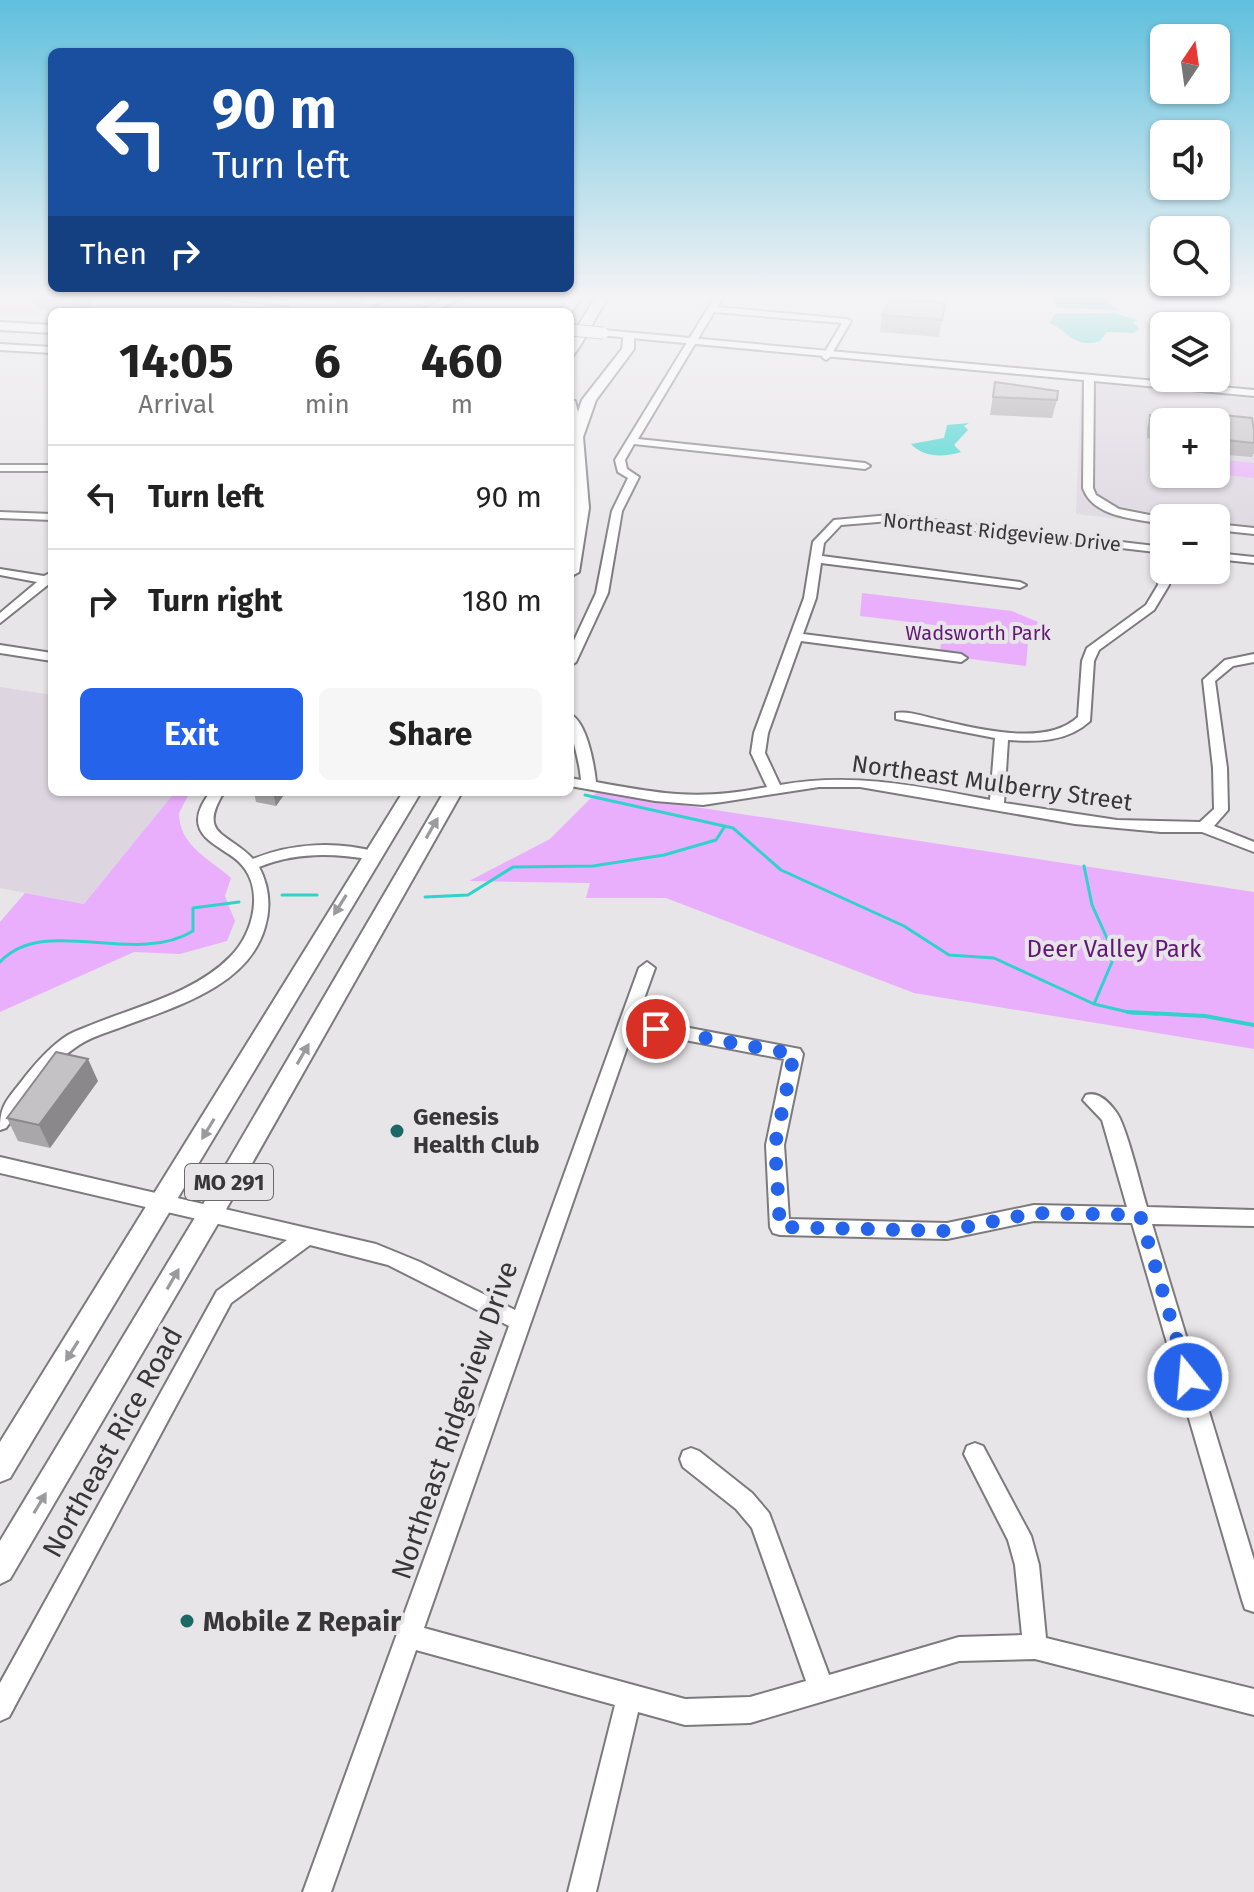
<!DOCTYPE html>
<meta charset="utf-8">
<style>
body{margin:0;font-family:"Fira Sans",sans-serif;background:#f6f6f6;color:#222;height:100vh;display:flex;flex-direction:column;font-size:30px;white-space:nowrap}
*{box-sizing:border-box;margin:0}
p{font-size:26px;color:#767676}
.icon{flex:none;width:44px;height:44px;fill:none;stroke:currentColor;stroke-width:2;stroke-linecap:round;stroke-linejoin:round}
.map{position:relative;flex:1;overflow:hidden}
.sheet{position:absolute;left:48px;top:308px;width:526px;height:488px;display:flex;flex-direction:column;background:#fff;border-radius:12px;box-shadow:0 2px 6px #0004}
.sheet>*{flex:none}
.guide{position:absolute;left:48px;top:48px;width:526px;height:244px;border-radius:12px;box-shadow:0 2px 6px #0004;background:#1a4fa0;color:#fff;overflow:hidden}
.needle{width:52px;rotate:13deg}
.tools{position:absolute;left:1150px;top:24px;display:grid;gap:16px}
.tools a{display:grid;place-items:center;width:80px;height:80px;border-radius:12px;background:#fff;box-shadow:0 2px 6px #0004;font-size:40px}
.pin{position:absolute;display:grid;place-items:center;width:68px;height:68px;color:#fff;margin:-34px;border:4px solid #fff;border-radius:50%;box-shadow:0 2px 8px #0007}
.me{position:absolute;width:88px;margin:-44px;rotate:343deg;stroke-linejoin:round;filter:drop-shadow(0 0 6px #0008)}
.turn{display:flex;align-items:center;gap:28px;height:168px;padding:0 32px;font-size:36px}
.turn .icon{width:104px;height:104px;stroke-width:2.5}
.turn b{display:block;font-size:56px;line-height:68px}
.then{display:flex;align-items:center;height:76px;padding:0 32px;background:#0003;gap:16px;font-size:30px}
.eta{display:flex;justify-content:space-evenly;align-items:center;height:136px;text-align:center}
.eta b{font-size:48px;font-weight:700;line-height:56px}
.primary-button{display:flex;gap:16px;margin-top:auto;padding:16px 32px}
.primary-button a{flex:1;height:92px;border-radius:12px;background:#2563eb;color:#fff;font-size:32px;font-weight:700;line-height:92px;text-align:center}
.primary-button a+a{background:#f6f6f6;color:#222}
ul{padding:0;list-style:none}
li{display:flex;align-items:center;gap:24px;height:104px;padding:0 32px;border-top:2px solid #e0e0e0}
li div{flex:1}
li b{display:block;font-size:30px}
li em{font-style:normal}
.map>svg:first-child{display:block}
.built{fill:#ddd6e0;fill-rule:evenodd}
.green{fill:#e9affc}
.water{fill:#31d2cc}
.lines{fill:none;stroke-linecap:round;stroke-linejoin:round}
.stream-far1{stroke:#31d2cc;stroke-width:3}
.stream{stroke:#31d2cc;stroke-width:4}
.minor-casing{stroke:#7c7a7d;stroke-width:4}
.major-casing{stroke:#7c7a7d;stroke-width:4}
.highway-casing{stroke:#7c7a7d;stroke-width:4}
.minor{fill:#fff;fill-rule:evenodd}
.major{fill:#fff;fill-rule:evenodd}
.highway{fill:#fff;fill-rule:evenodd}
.major-bridge-casing{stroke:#7c7a7d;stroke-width:13;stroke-linecap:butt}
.major-bridge{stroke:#fff;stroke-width:11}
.wall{fill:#a9a7aa}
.shaded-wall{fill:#8a888b}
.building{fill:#c5c2c6;stroke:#8a888b;stroke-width:2}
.oneway{fill:#9b9a9c}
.route{stroke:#2563eb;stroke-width:14;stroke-dasharray:0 25.2}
.poi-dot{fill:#1b6865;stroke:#e7e5e8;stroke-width:3}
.labels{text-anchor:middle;stroke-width:8;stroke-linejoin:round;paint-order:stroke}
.far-street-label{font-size:20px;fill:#373638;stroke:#e7e5e8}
.far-park-label{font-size:20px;fill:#621976;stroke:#e7e5e8}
.shield{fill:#e7e5e8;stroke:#6c6a6d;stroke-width:2}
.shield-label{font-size:22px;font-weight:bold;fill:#373638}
.street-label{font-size:24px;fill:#373638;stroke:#e7e5e8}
.park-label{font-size:24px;fill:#621976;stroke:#e7e5e8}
.poi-label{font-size:24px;font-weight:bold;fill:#373638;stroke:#e7e5e8;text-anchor:start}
.near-street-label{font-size:28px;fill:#373638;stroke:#e7e5e8}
.near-poi-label{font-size:28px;font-weight:bold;fill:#373638;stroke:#e7e5e8;text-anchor:start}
</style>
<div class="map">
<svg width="1254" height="1892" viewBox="0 0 1254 1892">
<rect width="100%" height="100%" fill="#e7e5e8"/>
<path class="built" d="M0,295h142l98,10 -36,7 -204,3z
M1081,382l173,17v135l-38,-4v-12h-52v6l-88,-10zM1164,422h52v52h-52z
M0,687l52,8v97h123l-91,112 -84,-16z"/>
<path class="green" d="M1216,459l38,4v15l-39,-4z
M862,593l150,18 26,11 -10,20 -2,24 -86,-11 2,-29 -82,-10z
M175,792h15l-11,21c0,33 31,46 52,65l-6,18 10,25 -8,20 -47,13 -46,-2 -134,60v-90l25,-29 59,11z
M597,792l657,100v157l-340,-56 -248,-95h-80l4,-15 -121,-2 81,-42z"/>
<path class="water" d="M1052,295h62l-7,7 11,8 -53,-2 -8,-1z
M1113,313l25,7 -5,2 6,7 -5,4 -27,-1 -7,9c-26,8 -31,-10 -51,-18l6,-9z
M969,423l-5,3 4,4 -14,15 7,7c-17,5 -37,6 -50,-8l33,-6 3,-13z"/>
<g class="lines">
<path class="stream-far1" d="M585,795l148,33 48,42 123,56 45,29 45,3 100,46 38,9 25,1
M1084,866l8,39 19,42 1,15 -18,42
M282,895h35
M425,897l43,-2 45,-28 80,-1 71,-11 52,-15 9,-14
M0,962c45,-48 134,5 193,-31v-23l46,-6"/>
<path class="stream" d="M1128,1012l77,4 49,9"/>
<defs>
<path id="minor" d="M716,295h8l-7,12 130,12 4,2 -21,36 -4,3 -4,-3 20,-34 -128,-11 -76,127 227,24 5,3 -5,3 -231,-25 -9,16 2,9 12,8 -17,34 -14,82 -32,69 -6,4v-17l26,-56 16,-82 16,-33 -10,-6 -3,-12z
M0,344l52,3v6l-52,-3z
M1089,375l5,3 -1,110 3,7 23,14 46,9 -1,6c-26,-5 -71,-6 -81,-36l1,-110z
M0,465h52v6h-52z
M0,512l52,2v6l-52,-2z
M890,515l274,32v6l-274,-32 -49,4 -17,18 -2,13 198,26 6,3 -6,3 -199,-25 -5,35 -13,36 158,20 6,4 -6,4 -160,-21 -33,92 -3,20 15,32c73,-13 138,1 210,15l5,-62 -99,-19v-6c14,-2 30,4 43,7 40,9 107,27 139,-3l4,-56 5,-13 59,-43 12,-20 1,-15 5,-3v3h7l-2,15 -15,25 -55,40 -5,11 -4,60c-23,21 -52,21 -82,19l-4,63 113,17 83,2 14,-13 -1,-41 -10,-88 22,-20 29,-6v8l-21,4 -18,15 12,87 1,42 -14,16 40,16v10l-52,-20h-41l-86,-8 -215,-37h-41l-116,18 -48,-4 -85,-15v-8l11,2c-2,-25 -11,-42 -11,-66 17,8 24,50 26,68 65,12 104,19 171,5l-16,-34 3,-20 50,-135 9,-56 21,-22z
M1216,524l38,4v6l-38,-4z
M1216,553l38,4v6l-38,-4z
M0,569l44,7 8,-4v12h-3l-49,39v-10l37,-31 -37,-7z
M0,645l52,8v8l-52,-8z
M210,792h14c-27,44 4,40 29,67 39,-16 83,-18 124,-7l2,3 -7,5c-39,-7 -76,-8 -113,7 10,19 12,40 6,60 -17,61 -94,81 -146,101 -14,5 -28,9 -40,17 -31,20 -51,54 -73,83l-6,2c0,-24 6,-29 21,-48 13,-17 28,-35 47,-47 9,-5 19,-8 28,-12 46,-18 100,-31 135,-67 23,-23 34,-69 8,-94 -13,-13 -41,-21 -41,-42 0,-11 7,-20 12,-28z
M647,962l8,6 -18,50 163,31 3,5 -19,91 5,74 158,4 87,-18 93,2 -25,-87 -19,-20 3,-5c12,-4 23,7 30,17 10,12 25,76 31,95l107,3v16l-102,-2 102,336v52l-9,-3 -3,-9 -110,-377 -98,-2 -87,18 -167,-4 -7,-2 -3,-6 -4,-82 18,-86 -151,-29 -209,598 261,71 65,-2 56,-16 -54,-153 -16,-19 -53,-42 -3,-8 3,-8 8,-3 8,3 53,42 17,20 60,162 130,-38 63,-2 -7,-70 -7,-25 -44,-86 3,-8 8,-3 8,3 48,90 8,29 7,73 208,51v26l-219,-56 -76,2 -209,62 -65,2 -47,-13 -42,180h-28l47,-187 -199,-55 -85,242h-28l206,-566 -121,-61 -78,-20 -79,58 -222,414 -9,4v-38l217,-392 70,-51 -287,-67v-16l376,87 44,18 95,48 124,-342z"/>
<path id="major" d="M190,295h44l64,8 -5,3z
M603,330l651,60v6l-655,-61v-4z
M403,792h18l-411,686 -10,4v-40z
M444,792h18l-242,428 -210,359 -10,5v-43l202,-335z"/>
<path id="highway" d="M237,295h30l-25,6z
M343,295h22l-62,17h-22z
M385,295h21l-60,17 -9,-3z
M452,295h16l-35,17h-16z
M571,295h12l-13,19 -11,-2z
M597,295h12c-9,13 -30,58 -39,63v-19z
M0,322l52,3v8l-52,-3z
M624,332l10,3v14l-38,51 -13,37 6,71 -10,64 -9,5 3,-89 -3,-88 5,1 3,11 4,-12 40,-51z"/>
</defs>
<use href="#minor" class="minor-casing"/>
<use href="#major" class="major-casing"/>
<use href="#highway" class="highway-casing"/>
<use href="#minor" class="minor"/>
<use href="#major" class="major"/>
<use href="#highway" class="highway"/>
<defs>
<path id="major-bridge" d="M293,303l78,8
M570,330l33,3"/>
</defs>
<use href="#major-bridge" class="major-bridge-casing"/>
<use href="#major-bridge" class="major-bridge"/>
</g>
<path class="wall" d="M32,295h73l-25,17h-17l-27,-3z
M945,303l-6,34 -59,-5 2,-17z
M995,382l62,18 -5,18 -62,-3z
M1161,409l93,21v24h-1l-1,3 -36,-3v-32h-52v26h-8v-7l-9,-3v-9l3,-14 9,1z
M254,792h32l-10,14 -20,-4z
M98,1081l-48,67 -32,-7 -11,-23z"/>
<path class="shaded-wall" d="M75,295h30l-25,17h-3l-4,-15z
M273,792h13l-10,14z
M88,1059l10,22 -48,67 -11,-23z"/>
<path class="building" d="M891,299l54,4 -3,17 -60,-5z
M995,382l63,9 -1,9 -64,-3z
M1161,409l91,9 2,12v13l-38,-4v-17h-52v12h-4v-7l-9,-3 -1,-9 12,1z
M56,1052l32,7 -49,66 -32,-7z"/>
<defs><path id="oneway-solid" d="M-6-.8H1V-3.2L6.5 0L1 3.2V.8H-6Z" transform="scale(2)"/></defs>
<g class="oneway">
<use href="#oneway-solid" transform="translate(432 828) rotate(-60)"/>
<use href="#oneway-solid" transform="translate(340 905) rotate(122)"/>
<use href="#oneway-solid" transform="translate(303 1054) rotate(-60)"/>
<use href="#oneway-solid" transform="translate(208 1129) rotate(121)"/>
<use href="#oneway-solid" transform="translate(173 1279) rotate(-60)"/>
<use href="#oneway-solid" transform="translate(72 1351) rotate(122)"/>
<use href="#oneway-solid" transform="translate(40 1503) rotate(-59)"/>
</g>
<linearGradient id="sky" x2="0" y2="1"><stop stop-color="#5fc0dd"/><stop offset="0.53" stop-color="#f4f3f5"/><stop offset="1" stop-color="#f4f3f5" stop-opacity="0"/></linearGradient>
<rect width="1254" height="560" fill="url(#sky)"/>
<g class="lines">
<path class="route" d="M656,1029l138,25 -19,91 5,82 167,4 87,-18 106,2 48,162"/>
</g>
<g class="poi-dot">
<circle cx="397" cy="1131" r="8"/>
<circle cx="187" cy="1621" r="8"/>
</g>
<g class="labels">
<g class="far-street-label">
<text transform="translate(1002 532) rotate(6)" y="7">Northeast Ridgeview Drive</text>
</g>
<g class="far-park-label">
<text x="978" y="640">Wadsworth Park</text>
</g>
<rect class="shield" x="185" y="1164" width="88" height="36" rx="6"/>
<g class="shield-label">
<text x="229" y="1190">MO 291</text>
</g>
<g class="street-label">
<text transform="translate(992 783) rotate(8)" y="8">Northeast Mulberry Street</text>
</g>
<g class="park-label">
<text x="1114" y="957">Deer Valley Park</text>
</g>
<g class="poi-label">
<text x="413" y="1125">Genesis<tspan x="413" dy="28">Health Club</tspan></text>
</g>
<g class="near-street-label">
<text transform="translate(454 1420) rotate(-71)" y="10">Northeast Ridgeview Drive</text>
<text transform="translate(112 1442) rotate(-61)" y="10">Northeast Rice Road</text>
</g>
<g class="near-poi-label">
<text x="203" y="1631">Mobile Z Repair</text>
</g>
</g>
</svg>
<div class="tools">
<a><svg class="needle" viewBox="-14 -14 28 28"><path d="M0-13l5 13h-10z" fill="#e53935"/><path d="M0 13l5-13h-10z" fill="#767676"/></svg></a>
<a><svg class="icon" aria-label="sound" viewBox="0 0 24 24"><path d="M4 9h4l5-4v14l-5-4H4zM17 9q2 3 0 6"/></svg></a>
<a><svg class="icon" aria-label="search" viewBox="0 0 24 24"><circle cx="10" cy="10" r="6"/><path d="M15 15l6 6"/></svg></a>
<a><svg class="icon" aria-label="layers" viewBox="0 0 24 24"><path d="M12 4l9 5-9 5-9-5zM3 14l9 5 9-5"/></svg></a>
<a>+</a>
<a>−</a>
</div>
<div class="pin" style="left:656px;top:1029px;background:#d93025"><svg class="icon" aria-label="arrive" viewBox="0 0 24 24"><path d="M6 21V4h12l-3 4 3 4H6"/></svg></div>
<svg class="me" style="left:1188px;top:1377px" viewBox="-20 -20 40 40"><circle r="17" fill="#2563eb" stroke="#fff" stroke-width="3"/><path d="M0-11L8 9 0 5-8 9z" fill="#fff"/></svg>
<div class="guide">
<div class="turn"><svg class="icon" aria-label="left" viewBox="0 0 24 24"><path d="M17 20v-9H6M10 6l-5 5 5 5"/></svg><div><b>90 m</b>Turn left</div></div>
<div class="then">Then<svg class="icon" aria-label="right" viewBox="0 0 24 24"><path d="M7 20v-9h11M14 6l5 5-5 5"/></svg></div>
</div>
<section class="sheet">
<div class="eta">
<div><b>14:05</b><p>Arrival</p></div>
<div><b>6</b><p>min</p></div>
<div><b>460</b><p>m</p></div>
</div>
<ul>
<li><svg class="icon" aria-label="left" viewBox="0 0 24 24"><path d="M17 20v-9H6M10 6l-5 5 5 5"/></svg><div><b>Turn left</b></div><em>90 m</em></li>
<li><svg class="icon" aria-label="right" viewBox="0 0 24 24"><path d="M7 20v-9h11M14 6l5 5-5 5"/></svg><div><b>Turn right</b></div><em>180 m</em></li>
</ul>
<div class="primary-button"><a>Exit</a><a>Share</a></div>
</section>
</div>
